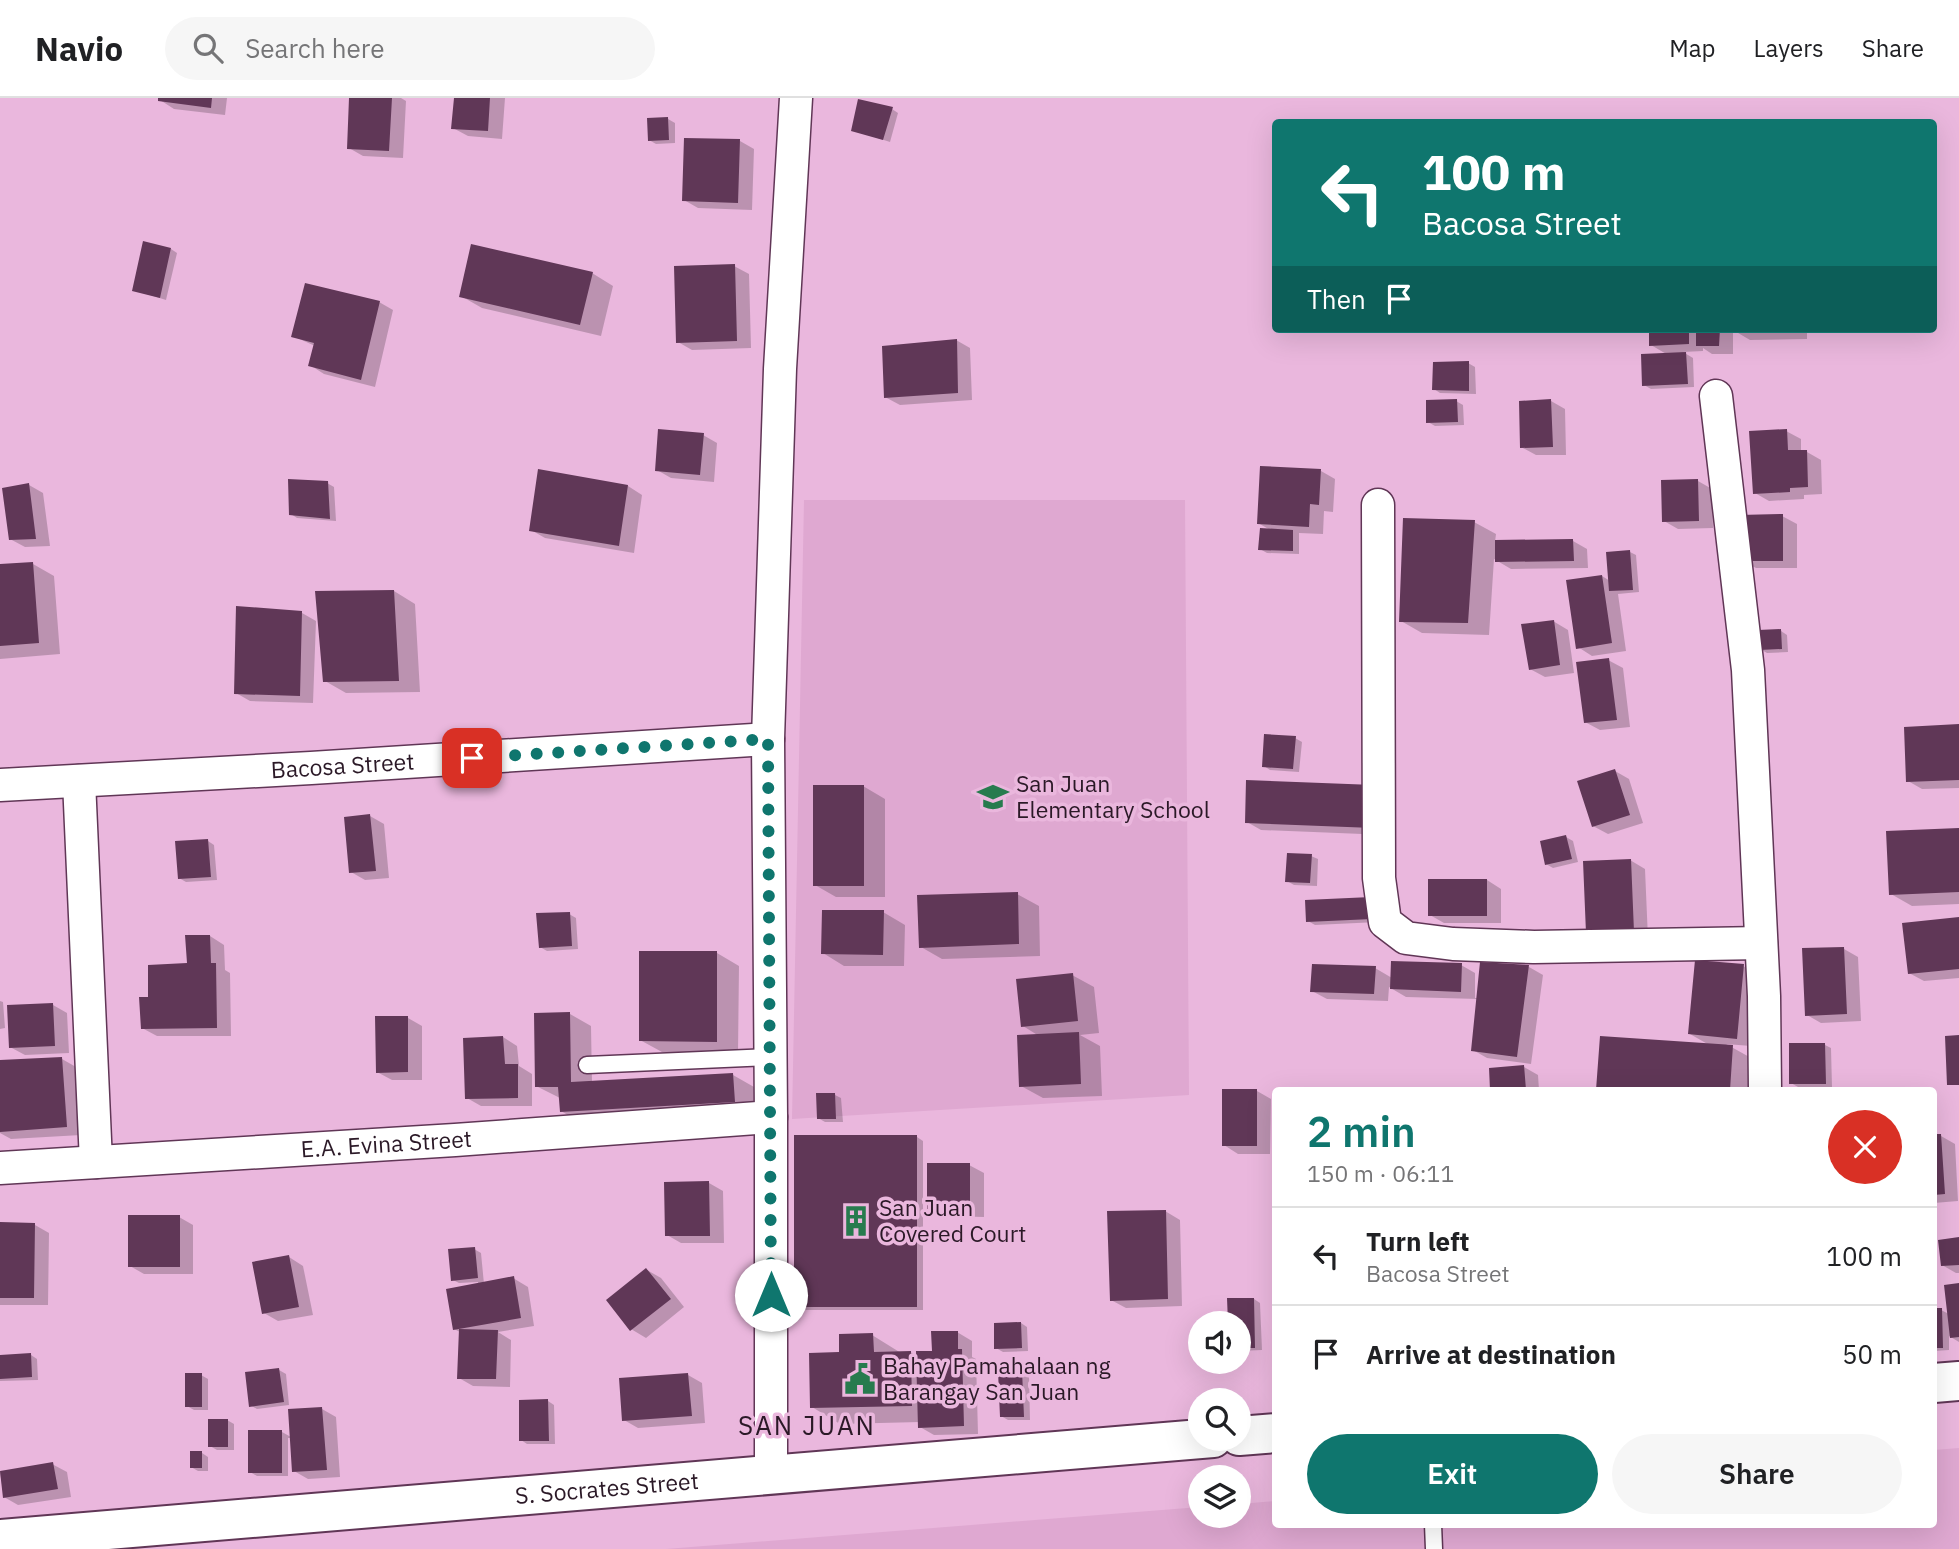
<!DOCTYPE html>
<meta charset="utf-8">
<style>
body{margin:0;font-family:"IBM Plex Sans",sans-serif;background:#f6f6f6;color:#202124;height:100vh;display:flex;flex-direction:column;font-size:26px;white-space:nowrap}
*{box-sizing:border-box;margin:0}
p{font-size:23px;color:#757577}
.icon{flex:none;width:38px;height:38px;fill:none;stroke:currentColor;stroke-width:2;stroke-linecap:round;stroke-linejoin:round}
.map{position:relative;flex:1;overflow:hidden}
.details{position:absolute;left:1272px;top:989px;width:665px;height:441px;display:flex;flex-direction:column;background:#fff;border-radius:7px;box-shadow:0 7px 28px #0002}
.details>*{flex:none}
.banner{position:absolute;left:1272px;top:21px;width:665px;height:214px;border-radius:7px;box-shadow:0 7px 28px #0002;background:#0f766e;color:#fff;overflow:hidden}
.fabs{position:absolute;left:1188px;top:1213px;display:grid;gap:14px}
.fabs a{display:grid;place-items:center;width:63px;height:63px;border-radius:50%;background:#fff;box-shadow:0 7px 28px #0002;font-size:35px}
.pin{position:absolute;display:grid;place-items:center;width:60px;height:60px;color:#fff;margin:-30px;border-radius:14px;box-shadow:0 4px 10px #0006}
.me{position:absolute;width:77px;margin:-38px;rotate:0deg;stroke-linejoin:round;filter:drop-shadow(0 0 5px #0008)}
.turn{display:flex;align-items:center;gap:24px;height:147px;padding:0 35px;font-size:32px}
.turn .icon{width:91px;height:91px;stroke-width:2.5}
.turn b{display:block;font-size:49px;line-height:60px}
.then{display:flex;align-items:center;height:66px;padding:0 35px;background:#0003;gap:14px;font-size:26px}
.round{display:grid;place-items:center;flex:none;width:74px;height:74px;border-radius:37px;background:#f6f6f6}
.head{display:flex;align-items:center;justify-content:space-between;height:119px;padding:0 35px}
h1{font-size:42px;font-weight:600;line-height:52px;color:#0f766e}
.cta{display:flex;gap:14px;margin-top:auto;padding:14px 35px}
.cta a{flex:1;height:80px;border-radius:42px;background:#0f766e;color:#fff;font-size:28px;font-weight:600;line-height:80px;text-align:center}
.cta a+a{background:#f6f6f6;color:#202124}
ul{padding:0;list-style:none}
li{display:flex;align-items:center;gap:21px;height:98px;padding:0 35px;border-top:2px solid #e0e0e0}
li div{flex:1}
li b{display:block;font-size:26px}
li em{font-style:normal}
header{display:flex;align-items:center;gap:42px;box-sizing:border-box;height:98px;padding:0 35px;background:#fff;border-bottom:2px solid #e0e0e0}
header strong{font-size:33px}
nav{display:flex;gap:38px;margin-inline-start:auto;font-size:24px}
.search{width:490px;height:63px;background:#f6f6f6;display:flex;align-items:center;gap:18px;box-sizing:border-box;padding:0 24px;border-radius:38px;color:#757577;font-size:26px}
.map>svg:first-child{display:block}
.built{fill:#dfa8d1}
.shadow{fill:#0003}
.building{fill:#603757}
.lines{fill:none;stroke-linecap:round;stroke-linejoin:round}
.service-casing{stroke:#603656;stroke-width:19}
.minor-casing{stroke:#603656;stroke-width:35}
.tertiary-casing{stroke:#603656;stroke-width:42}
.service{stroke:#fff;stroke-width:16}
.minor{stroke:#fff;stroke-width:32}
.tertiary{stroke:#fff;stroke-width:38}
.route{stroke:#0f766e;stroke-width:12;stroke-dasharray:0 21.6}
.labels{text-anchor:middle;stroke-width:7;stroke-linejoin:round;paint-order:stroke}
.street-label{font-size:23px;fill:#2b1927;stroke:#eab7dd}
.poi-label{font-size:23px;fill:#2b1927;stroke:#eab7dd;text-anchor:start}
.quarter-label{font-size:26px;letter-spacing:2px;fill:#2b1927;stroke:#eab7dd}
</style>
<header>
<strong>Navio</strong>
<div class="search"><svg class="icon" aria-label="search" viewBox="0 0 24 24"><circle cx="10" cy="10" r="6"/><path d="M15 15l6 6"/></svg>Search here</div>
<nav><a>Map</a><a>Layers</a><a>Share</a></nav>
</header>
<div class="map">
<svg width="1959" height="1451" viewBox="0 0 1959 1451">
<rect width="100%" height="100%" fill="#eab7dd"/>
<path class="built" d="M804,402h381l4,595 -397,24z
M1959,1350v101h-1293l534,-42v9h39v-12l37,-3v23h658v-74z"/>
<path class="shadow" d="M160,0h67l-2,17 -51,-6 -14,-9z
M351,0h50l5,3 -3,57 -40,-2 -14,-8z
M456,0h49l-3,41 -34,-3 -15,-8z
M892,11l6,4 -8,29 -37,-12z
M668,21l7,4v20l-19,1 -7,-4z
M740,43l14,8 -2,61 -54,-2 -14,-8z
M171,151l6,4 -11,47 -32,-10z
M734,168l15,8 2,74 -59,2 -14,-8z
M592,175l21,13 -12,50 -119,-28 -21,-12z
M379,204l14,8 -18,77 -51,-13 -14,-9 5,-19 -22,-10z
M1650,231h157v10l-57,1 -17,-10v24h-21l-9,-6v3l-20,1 10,6 1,29 -43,2 -7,-4 24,-30 -17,-10z
M956,242l14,8 2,52 -72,5 -15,-8z
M1468,265l7,4 1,27 -36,-1 -6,-4z
M1456,303l7,4 1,20 -29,1 -7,-4z
M1551,303l14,8 1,46h-30l-15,-8z
M1786,333l15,8v13h6l14,8 1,34 -18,1v4l-35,2 -14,-8z
M703,337l14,8 -3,39 -43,-4 -14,-8z
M540,373l88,15 14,9 -8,58 -89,-15 -14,-8z
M1321,373l14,8 -2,33 -9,-1 -1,23 -24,-1v21l-32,-1 -7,-4 12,-18 -14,-8z
M1698,383l14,8 1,39 -35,1 -14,-8z
M327,385l7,4 2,34 -39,-3 -6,-4z
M29,387l14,8 7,53 -25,1 -15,-8z
M1782,418l15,8v44h-41l-15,-8z
M1474,424l22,12 -1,8 78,-1 14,8 1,19 -77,1 -17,-10 -5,76 -67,-2 -21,-12z
M1630,454l6,3 3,37 -21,2 8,57 -34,5 -14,-9 24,-71 8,5z
M33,466l21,12 6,78 -60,5v-93z
M394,493l21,13 5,88 -74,1 -21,-12z
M302,515l14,8 -3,82 -63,-2 -14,-8z
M1553,523l15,9 6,43 -29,4 -15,-8z
M1781,533l6,4 1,17 -21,1 -7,-4z
M1608,562l15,8 7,59 -30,3 -15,-8z
M1959,628v62l-37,1 -14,-8z
M1295,640l7,4 -3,30 -29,-2 -6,-4z
M1615,673l14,8 14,44 -35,11 -15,-8z
M1248,684l139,53 -126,-5 -14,-8z
M863,688l22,13v98h-49l-21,-12z
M370,718l14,8 5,54 -24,2 -14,-8z
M1959,732v74l-47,2 -21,-12z
M1566,739l7,4 5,21 -25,6 -7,-4z
M208,743l6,4 3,35 -31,2 -7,-4z
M1311,758l7,3 -1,27 -23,-1 -7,-4z
M1630,762l15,9 3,70 -46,2z
M1487,782l14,9v34h-57l-14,-8z
M1017,796l22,12 1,50 -98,3 -21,-12z
M1307,803l71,21 -63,3 -7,-4z
M883,814l22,13 -1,41h-60l-21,-13z
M569,816l7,4 2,31 -31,2 -7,-4z
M1959,821v59l-35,3 -15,-8z
M210,838l14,9 1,25 5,3 1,63h-74l-15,-8 8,-30 39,-33z
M1844,851l14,8 3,64 -40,2 -14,-8z
M641,855h76l22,13 -1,87 -76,-1 -22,-12z
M1481,865l48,4 14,8 -12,89 -44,-6 -14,-8 5,-51 -72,-2 -17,-10 -1,14 -61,-2 -15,-8 63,-23 17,10 69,-13 14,8v25h3z
M1743,868l15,8 -7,72 -25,-2 27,15 -2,31h-153l3,-52 110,8 -21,-12z
M1072,877l22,12 5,46 -19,2 20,11 2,50 -59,2 -22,-12 18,-50 -16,-10z
M0,903l3,1 2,26 -5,1z
M53,907l14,8 2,40 -44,2 -15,-8z
M570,916l21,12 1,57 141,-8 21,12 2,27 -173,10 -22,-13 -1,-13 -24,-12z
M408,920l14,8v54h-30l-15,-8z
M503,939l14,9 2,20 13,8v32h-51l-14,-8z
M1825,947l6,3 1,39h-34l-7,-4z
M62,961l14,8 5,68 -70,4 -11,-6v-71z
M1524,969l14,8 1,15h-47l-2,-21z
M1257,993l14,8 -1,55h-32l-14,-9z
M835,997l6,3 2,24h-18l-7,-4z
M1934,1038h7l14,8 3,57 -24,2z
M917,1039l6,4v169h-121l-6,-4z
M969,1067l15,8v44l-41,-1 -14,-8z
M709,1085l14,8 1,52h-43l-14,-8z
M1165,1113l15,9 2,86 -56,2 -15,-8z
M179,1119l14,8v49h-49l-14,-8z
M0,1126l35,1 14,8 -1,72h-48z
M1959,1141v34h-3l-14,-8z
M474,1151l7,4 3,31 29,-6 15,9 6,39 -36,6 13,8 -1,47 -37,-1 -14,-8 1,-46 -6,-3 24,-44v-3l-19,1 -6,-3z
M289,1159l14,9 10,49 -35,6 -14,-8z
M647,1172l14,8 23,29 -38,31 -15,-9z
M1959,1187v57l-10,-6v14l-15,1v-41h7l8,4z
M1254,1201l6,4 2,47 -23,1v-28h-10z
M1021,1225l6,4 1,24 -25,1 -7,-4z
M957,1234l15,9v16l4,2 2,75 -44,1 -14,-8v-5l-80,2 -28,-17 29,-53 31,-19 29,18 9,-1 8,5 16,-5z
M31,1257l6,4 1,21 -38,1v-24z
M279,1272l7,4 3,31 -32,4 -7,-4z
M1022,1274l7,4 1,44h-22l-7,-4z
M201,1277l7,4v31h-14l-7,-4z
M688,1277l14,8 3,40 -67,5 -14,-8z
M548,1303l6,4 1,39h-28l-6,-4z
M322,1311l14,8 4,60 -32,2 -14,-8 -3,-33h-3v38h-31l-7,-4 32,-40 9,5z
M227,1322l7,4v26h-17l-7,-4z
M202,1355l6,4v14h-10l-7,-4z
M52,1366l15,8 4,25 -53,8 -14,-8 -4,-25z"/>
<path class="building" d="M158,0h54l-1,10 -53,-7z
M349,0h43l-3,53 -42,-2z
M454,0h36l-2,33 -37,-2z
M858,1l35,8 -10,33 -32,-9z
M668,19l1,23 -21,1 -1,-23z
M684,40l56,1 -2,64 -56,-2z
M143,143l28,7 -11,50 -28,-7z
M471,146l122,28 -13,53 -121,-28z
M735,166l2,77 -61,2 -2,-77z
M305,185l75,18 -19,79 -53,-14 6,-23 -23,-6z
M1649,231h40v15l-40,2z
M1696,231h24l-1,17h-23z
M1734,231h57v2l-57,1z
M957,241l1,54 -74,5 -2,-52z
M1686,254l2,32 -46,2 -1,-32z
M1469,263v30l-37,-1 1,-28z
M1457,301l1,23 -32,1v-23z
M1551,301l2,48 -33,1 -1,-47z
M658,331l46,4 -4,42 -45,-4z
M1787,331l1,21h19l1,37 -18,1v4l-37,2 -4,-63z
M1260,368l61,3 -2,36 -9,-1 -1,23 -52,-3z
M538,371l90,16 -9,61 -90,-15z
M288,381l40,2 2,38 -41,-4z
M1698,381l1,42 -37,1 -1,-42z
M29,385l7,56 -27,1 -7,-52z
M1783,416v47h-43l-1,-46z
M1403,420l72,2 -7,103 -69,-1z
M1260,430l33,2v21l-35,-1z
M1573,441l1,22 -79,1v-22z
M1630,452l3,40 -24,1 -3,-39z
M33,464l6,81 -39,3v-82z
M1602,477l10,68 -36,6 -10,-69z
M394,492l5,91 -76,1 -8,-91z
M236,508l66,5 -2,85 -66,-2z
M1554,522l6,45 -31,5 -8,-46z
M1781,531l1,20 -23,1 -1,-20z
M1609,560l8,62 -33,3 -8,-61z
M1959,626v56l-53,2 -2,-55z
M1264,636l32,2 -3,33 -31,-2z
M1615,671l15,46 -38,12 -15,-46z
M1246,682l128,5 -1,43 -128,-5z
M813,687h51v101h-51z
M370,716l6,57 -27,2 -5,-56z
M1959,730v64l-70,3 -3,-64z
M1566,737l6,24 -27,6 -5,-24z
M208,741l3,38 -33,2 -3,-38z
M1287,755l25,1 -2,29 -25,-1z
M1631,761l3,73 -48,1 -3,-72z
M1428,781h59v37h-59z
M1018,794l1,52 -100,4 -2,-53z
M1371,799l1,22 -66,3 -1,-22z
M822,812h62l-1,45 -62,-1z
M570,814l2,34 -33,2 -3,-35z
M1959,819v52l-51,5 -6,-51z
M185,837h25l1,28h5l1,65 -76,1 -2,-32h9v-32l39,-2z
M1844,849l3,67 -42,2 -3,-68z
M639,853h78v91l-78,-1z
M1695,862l49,4 -7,75 -49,-5z
M1391,863l71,2 -1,29 -71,-3z
M1480,864l49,3 -12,92 -46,-6z
M1312,866l64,2 -2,28 -64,-2z
M1073,875l5,48 -57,6 -5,-48z
M53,905l2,43 -46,2 -2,-43z
M570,914l1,70 162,-9 2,29 -175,10 -2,-25h-23l-1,-74z
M375,918h33v56l-32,1z
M1079,934l2,52 -62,3 -2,-52z
M1959,937v50h-12l-2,-49z
M503,938l2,28h13v34l-53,1 -2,-61z
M1600,938l133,9 -3,45h-134z
M1789,945h36l1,41h-37z
M62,959l5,70 -67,5v-72z
M1524,967l2,25h-36l-1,-22z
M1222,991h35v57h-35z
M816,995h19l1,26h-19z
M1934,1036h7l4,60 -11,1z
M794,1037h123v172h-123z
M927,1065h43v47l-43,-1z
M709,1083l1,55h-45l-1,-54z
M1166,1112l2,89 -58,2 -3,-90z
M128,1117h52v52h-52z
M0,1124l35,1 -1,75h-34z
M1959,1139v28l-18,1 -3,-26z
M475,1149l3,31 -27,3 -3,-32z
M289,1157l10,52 -37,7 -10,-52z
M646,1170l25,31 -41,32 -24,-31z
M514,1178l7,42 -68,12 -7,-41z
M1959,1185v54l-9,1 -6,-53z
M1227,1200h27l1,50h-16v-25h-11z
M1934,1210h8l1,40h-9z
M1021,1224l1,26 -28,1v-26z
M459,1231l39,1 -2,49h-39z
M931,1233h27v18h4l2,77 -46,2 -2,-77h16z
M873,1235l1,19 37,-1 1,55 -102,2 -1,-55 30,-1v-18z
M31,1255l1,24 -32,2v-24z
M279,1270l5,34 -35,5 -4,-35z
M1022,1272l2,47h-24l-2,-46z
M185,1275h17v34h-17z
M688,1275l4,43 -70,5 -3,-43z
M548,1301l1,42h-30v-41z
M322,1309l5,63 -35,2 -4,-63z
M208,1321h20v28h-20z
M248,1332h34v43h-34z
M190,1353h12v17h-12z
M53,1364l5,27 -55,9 -3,-27z"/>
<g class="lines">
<defs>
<path id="service" d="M587,967l184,-8
M1433,1426l1,25"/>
<g id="minor">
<path d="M1716,298l32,274 16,326 1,94"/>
<path d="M1378,407l1,373 6,44 21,16 47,6 81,3 227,-4"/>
<path d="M79,683l17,381"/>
<path id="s1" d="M0,687l311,-17 457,-29"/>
<path id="s2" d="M0,1070l455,-28 316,-23"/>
<path d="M771,1378v-359l-3,-378 12,-370 16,-271"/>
</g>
<g id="tertiary">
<path d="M1934,1285l25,-2"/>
<path d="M1239,1338l37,-3"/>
<path id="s3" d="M0,1441l1213,-101"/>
</g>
</defs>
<use href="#service" class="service-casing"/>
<use href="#minor" class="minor-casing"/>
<use href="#tertiary" class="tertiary-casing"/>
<use href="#service" class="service"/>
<use href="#minor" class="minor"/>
<use href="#tertiary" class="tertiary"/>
</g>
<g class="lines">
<path class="route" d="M472,660l296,-19 3,556"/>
</g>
<defs>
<symbol id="school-bare" viewBox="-9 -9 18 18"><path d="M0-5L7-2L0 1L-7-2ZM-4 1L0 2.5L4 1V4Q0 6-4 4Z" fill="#277b4e" stroke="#eab7dd" stroke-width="2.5" paint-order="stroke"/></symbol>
<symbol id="building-bare" viewBox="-9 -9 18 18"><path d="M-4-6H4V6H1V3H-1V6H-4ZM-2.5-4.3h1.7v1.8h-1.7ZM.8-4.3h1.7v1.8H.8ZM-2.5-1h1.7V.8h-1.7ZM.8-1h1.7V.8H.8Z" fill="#277b4e" stroke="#eab7dd" stroke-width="2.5" paint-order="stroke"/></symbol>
<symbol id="civic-bare" viewBox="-9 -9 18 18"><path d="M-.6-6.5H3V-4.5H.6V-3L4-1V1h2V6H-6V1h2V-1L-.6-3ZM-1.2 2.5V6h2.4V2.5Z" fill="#277b4e" stroke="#eab7dd" stroke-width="2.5" paint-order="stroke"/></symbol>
</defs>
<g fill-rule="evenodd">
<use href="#school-bare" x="971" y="677" width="44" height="44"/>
<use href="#building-bare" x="834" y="1101" width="44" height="44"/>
<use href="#civic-bare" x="838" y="1259" width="44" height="44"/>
</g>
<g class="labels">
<g class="street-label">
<text dy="8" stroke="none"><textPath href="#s1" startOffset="343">Bacosa Street</textPath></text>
<text dy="8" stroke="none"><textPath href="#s2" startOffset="387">E.A. Evina Street</textPath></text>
<text dy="8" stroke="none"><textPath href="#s3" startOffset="609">S. Socrates Street</textPath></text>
</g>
<g class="poi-label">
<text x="1016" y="694">San Juan<tspan x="1016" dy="26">Elementary School</tspan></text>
<text x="879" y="1118">San Juan<tspan x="879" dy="26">Covered Court</tspan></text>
<text x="883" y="1276">Bahay Pamahalaan ng<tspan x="883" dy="26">Barangay San Juan</tspan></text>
</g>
<g class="quarter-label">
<text x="807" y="1337">SAN JUAN</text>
</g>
</g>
</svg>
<div class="fabs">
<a><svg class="icon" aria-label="sound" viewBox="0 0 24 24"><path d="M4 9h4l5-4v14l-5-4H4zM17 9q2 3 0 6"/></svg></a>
<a><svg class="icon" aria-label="search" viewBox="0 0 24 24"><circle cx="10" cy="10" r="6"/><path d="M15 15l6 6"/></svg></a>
<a><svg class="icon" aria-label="layers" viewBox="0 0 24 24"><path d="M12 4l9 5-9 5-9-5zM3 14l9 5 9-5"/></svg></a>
</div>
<div class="pin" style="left:472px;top:660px;background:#d93025"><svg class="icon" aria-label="arrive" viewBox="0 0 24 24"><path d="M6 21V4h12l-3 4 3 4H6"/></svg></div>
<svg class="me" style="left:771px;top:1197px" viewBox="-20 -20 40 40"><circle r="19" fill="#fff"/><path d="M0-13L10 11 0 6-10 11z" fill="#0f766e"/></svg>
<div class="banner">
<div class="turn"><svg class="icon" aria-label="left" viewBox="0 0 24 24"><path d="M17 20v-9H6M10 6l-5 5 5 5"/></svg><div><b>100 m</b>Bacosa Street</div></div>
<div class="then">Then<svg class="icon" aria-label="arrive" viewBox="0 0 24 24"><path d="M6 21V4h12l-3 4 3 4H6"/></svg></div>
</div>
<section class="details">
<div class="head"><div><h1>2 min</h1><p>150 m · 06:11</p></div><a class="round" style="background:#d93025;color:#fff"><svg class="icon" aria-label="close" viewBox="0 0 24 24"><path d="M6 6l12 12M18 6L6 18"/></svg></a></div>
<ul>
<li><svg class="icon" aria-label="left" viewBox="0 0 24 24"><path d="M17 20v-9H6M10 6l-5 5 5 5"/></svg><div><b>Turn left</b><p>Bacosa Street</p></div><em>100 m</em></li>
<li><svg class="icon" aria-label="arrive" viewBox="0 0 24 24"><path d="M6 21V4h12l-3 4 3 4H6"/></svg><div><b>Arrive at destination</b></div><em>50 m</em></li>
</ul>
<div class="cta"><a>Exit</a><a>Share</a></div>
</section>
</div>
